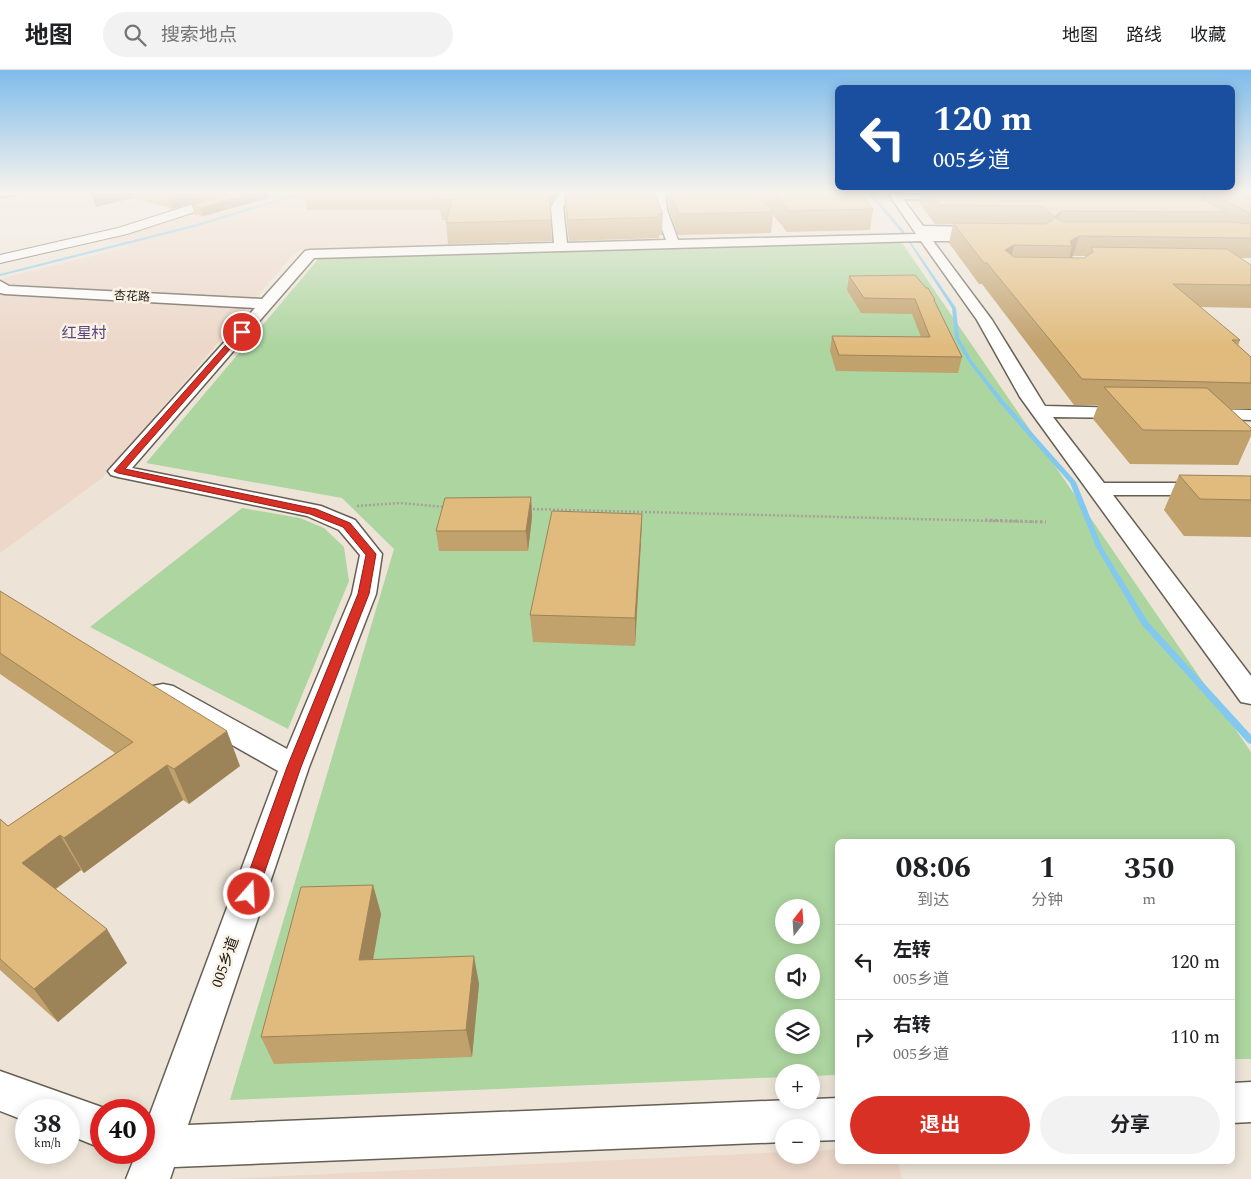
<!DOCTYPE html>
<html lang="zh">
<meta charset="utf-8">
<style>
body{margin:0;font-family:Spectral,"Noto Sans SC",serif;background:#f2f2f2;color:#202124;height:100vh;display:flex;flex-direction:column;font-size:19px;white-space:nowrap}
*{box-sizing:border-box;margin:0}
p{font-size:16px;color:#757577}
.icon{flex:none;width:28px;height:28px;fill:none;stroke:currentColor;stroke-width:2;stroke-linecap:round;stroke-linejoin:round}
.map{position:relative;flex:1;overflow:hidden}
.drawer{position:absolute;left:835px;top:769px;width:400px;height:325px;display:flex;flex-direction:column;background:#fff;border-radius:8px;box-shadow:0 2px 12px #0003}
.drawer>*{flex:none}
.banner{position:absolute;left:835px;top:15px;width:400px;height:105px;border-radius:8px;box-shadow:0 2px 12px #0003;background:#1a4fa0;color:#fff;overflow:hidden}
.needle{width:32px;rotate:17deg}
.controls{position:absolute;left:775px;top:829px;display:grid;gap:10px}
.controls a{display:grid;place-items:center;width:45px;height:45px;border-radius:50%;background:#fff;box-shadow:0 2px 12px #0003;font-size:25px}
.speed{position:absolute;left:15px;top:1029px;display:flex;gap:10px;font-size:25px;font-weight:700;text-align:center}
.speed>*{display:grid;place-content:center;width:65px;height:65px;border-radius:50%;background:#fff;box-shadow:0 2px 12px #0003;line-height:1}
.speed small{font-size:12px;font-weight:400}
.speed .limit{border:8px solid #d22;background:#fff;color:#111}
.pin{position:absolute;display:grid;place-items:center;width:42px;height:42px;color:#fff;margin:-21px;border:2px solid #fff;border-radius:50%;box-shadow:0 1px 5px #0007}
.me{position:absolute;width:55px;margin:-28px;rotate:19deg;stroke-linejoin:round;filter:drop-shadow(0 0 4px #0008)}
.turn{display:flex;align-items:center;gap:18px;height:105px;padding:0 15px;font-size:22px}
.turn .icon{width:65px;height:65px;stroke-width:2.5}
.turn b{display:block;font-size:35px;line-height:42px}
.eta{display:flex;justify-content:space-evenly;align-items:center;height:85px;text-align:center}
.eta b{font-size:30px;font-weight:700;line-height:35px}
.cta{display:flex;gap:10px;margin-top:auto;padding:10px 15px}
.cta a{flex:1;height:58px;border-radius:30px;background:#d93025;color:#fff;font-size:20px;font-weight:700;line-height:58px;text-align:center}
.cta a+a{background:#f2f2f2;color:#202124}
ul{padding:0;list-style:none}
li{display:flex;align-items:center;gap:15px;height:75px;padding:0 15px;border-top:1px solid #e0e0e0}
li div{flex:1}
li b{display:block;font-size:19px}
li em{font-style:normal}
header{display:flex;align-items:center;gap:30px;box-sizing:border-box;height:70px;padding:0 25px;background:#fff;border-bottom:1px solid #e0e0e0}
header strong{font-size:24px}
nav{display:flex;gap:28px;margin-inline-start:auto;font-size:18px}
.search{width:350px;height:45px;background:#f2f2f2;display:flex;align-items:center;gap:12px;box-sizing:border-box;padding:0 18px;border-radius:28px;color:#757577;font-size:19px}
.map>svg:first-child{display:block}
.industrial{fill:#ecd7c9}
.green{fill:#add5a0;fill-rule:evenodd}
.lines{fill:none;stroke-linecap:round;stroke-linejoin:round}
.stream{fill:#82c8ef;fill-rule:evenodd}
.minor-casing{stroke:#665f53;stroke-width:3}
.highway-casing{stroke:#665f53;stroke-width:2}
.path-far1{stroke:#a8a197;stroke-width:2.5;stroke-dasharray:2 2;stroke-linecap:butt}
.path{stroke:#a8a197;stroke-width:3;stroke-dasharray:2.5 2.5;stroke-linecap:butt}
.minor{fill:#fff;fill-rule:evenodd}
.highway{fill:#fff;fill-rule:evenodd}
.wall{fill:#c1a16c;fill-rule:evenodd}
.shaded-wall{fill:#9d8358}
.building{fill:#e0bb7d;stroke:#9d8358}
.route{fill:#d93025;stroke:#8d1f18}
.labels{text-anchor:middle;stroke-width:5;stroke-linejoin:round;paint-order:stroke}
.far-street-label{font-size:12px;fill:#1c1914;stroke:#faf2e4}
.far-quarter-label{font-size:15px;fill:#5a4481;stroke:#faf2e4}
.street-label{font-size:15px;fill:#1c1914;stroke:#faf2e4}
</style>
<header>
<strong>地图</strong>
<div class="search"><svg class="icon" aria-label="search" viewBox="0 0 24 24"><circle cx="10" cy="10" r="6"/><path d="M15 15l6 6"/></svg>搜索地点</div>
<nav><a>地图</a><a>路线</a><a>收藏</a></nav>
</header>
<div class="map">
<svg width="1251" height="1109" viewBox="0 0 1251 1109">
<rect width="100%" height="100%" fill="#ede4d7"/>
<path class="industrial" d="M248,122h309l-8,51 -249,7 -8,6 -190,222 -102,75v-274l129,-32 -23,-9z
M837,1079l1,12h60l4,18h-677l559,-27v3h27v-4z"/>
<path class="green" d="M900,170l351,512v307h-18l-1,-218h-394l-1,234 -26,1v-4h-27v5l-554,23 164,-551 -52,-51 -196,-35 174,-206zM784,838h27v27h-27zM784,892h27v28h-27zM784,948h27v27h-27z
M242,438l58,10 24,10 20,19 5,34 -61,148 -198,-102z"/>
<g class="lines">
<path class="stream" d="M303,122h5l-113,35 -195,49v-2l193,-49z
M867,122h4l33,39v2h-2z
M906,168h2l48,70 3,30 13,23 31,39 73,82 26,65 46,75 103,113v9l-3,-1 -106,-118 -46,-78 -26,-64 -71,-81 -31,-41 -13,-23 -3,-30z"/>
<defs>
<path id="minor" d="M0,122h17l-1,2 -16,3z
M560,122h10l-7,15 4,36 99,-3 -11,-30v-18h10l2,18 11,30 238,-6 -26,-38 1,-2 66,1 1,2 -5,3 -50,-1 20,27 63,1 6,4 -5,3 2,3 -2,3 -4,1h-50l59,79 53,86 84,2 6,1 3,4 -3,4 -6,1 -76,-1 51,66h147v12h-138l138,181v28l-10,-2 -208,-287 -13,-18 -43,-77 -56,-79 -607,17 -182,210 189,38 34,14 27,34 -6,40 -67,173 -121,358 650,-27v42l-27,1v-13h-27v14l-610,25 -4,12h-44l8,-20 -5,-2 -2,-5h17v-31l3,1 131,-351 -125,-71 -4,-7 4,-7 10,-2 10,2 114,63 65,-155 8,-39 -21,-25 -32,-14 -189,-39 -7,-2 -3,-4 147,-163 -250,-14 -5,-1v-12l9,5 253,13 43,-48 5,-1 244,-7 -3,-36z
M1204,339l47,1v10l-53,-2 -3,-4 3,-4z
M0,1001l110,39h-9v38l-32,-13v-25h-43v11l-26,-10z
M1251,1012v40l-19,1v-40z"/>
<path id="highway" d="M231,122h18l-2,3 -120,39 -127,29v-8l118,-27z"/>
</defs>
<use href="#minor" class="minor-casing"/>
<use href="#highway" class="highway-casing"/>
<path class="path-far1" d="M357,436l43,-3 45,4
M529,439l505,13"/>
<path class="path" d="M985,450l61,2"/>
<use href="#minor" class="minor"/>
<use href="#highway" class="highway"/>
</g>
<path class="wall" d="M91,122h134l-52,17 -41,-11 -36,9z
M234,122h34l1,6 -66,18 -9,-2 -2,-9z
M304,122h254l-8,13 2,36 -104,3 -2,-21 1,-3h-5l-2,-10h-133z
M564,122l99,22 -1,21h-3v3l-90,3 -4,-34z
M667,122h191l15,17 -3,21 -83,2 -14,-17 -2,18 -93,2 -9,-25z
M920,122h331v66h-11l11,7v43l-51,-1 40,33 -2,6 13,11v52h-21l21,19v8l-13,29 -108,-1 -37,-45 5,-14h-24l-92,-121h-3l-30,-41 4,-19h-18l-17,-23zM1073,186h14l-3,2 -13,-1z
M849,206l86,24v2l27,55 -4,16 -122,-2 -6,-20 2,-15 89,1 -9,-23 -51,-1 -14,-23z
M1179,405l72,1v61l-67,-1 -20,-26z
M531,427l1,20 -4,34h-89l-3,-20z
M642,444l-1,26 -6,106 -102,-4 -3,-27z
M0,521l240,175 -51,38 -6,-4 -99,73 -3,-3 -25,19 71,74 -69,59 -58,-52v-151l8,7 107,-73 -115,-79z
M373,815l8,29 -8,46 106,24 -7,73 -198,7 -13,-27z"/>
<path class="shaded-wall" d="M91,122h39l2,6 -36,9z
M168,122h57l-52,17z
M258,122h10l1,6 -66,18 -2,-8z
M549,122h9l-9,14z
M1206,122h2l-6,17 -8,3 7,-18z
M1061,141l-5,19 -8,7 6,-20z
M1079,166l-6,20 -4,3 3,-13 -2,-5z
M1014,175l-5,21 -4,-16z
M531,427l1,20 -4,34 -2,-20z
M642,444l-1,26 -6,106v-28z
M227,661l13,35 -51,38 -15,-35z
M167,695l16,35 -99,73 -20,-35z
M60,765l21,35 -37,27 -22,-34z
M373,815l8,29 -13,74 -9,-28z
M107,859l20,34 -69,59 -24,-33z
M474,886l5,28 -7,73 -6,-27z"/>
<path class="building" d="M234,122h24l-57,16 -9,-3z
M441,122h108l2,28 -105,3 6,-23h-13z
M565,122h89l9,22h-5l1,3 -91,3z
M670,122h86l17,20 -94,2z
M773,122h85l15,17 -84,2z
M929,122h277l-5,2 -1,3 26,15 -165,-1 -7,6 -10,-9 -5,-2 -100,-1z
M1211,122h25l15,7v15z
M1054,147l8,5h167l22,2v14l-172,-2 -9,5 2,5 -58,-1 -9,5 9,7 70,1 9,-6 -2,-5 136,2 24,16v20l-78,-1 67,56h-8l19,17v26l-169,-4 -95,-116h-3l-31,-40 93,1 7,-4z
M915,205l11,13h2l7,12h-1l28,57 -123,-2 -7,-19 98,1 -15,-38 -51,-1 -15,-22z
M1104,317l103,1 44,40v3l-108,-1z
M1179,405l72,1v24l-51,-1z
M531,427l-5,34h-90l9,-33z
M552,441l90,3 -7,104 -105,-3z
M0,521l227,140 -53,38 -7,-4 -103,73 -4,-3 -38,28 85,66 -73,60 -34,-30v-140l8,7 125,-84 -133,-89z
M373,815l-14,75 115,-4 -8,74 -205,7 40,-150z"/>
<linearGradient id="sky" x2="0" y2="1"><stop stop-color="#7fbceb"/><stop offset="0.44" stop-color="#f7f3ed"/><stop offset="1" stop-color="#f7f3ed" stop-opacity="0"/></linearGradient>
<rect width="1251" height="277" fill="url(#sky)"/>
<path class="route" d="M239,260l6,2 -120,137 191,40 34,14 26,31 -7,40 -68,173 -44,127 -3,5 -5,1 -6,-1 -2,-5 46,-127 71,-173 8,-39 -23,-28 -33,-13 -192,-41 -4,-2z"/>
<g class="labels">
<g class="far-street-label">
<text transform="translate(132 226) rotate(3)" y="4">杏花路</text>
</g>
<g class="far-quarter-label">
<text x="84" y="268">红星村</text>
</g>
<g class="street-label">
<text transform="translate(225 892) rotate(-70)" y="5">005乡道</text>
</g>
</g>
</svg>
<div class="controls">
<a><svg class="needle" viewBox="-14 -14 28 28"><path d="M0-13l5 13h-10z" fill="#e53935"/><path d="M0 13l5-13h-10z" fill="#757577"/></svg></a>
<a><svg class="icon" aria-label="sound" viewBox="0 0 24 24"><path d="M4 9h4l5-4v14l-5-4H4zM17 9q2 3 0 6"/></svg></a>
<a><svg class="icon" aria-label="layers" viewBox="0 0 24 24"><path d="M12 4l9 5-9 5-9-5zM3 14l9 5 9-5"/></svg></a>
<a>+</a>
<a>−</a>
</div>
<div class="speed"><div>38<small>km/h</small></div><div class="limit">40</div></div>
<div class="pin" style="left:242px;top:262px;background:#d93025"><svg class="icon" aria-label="arrive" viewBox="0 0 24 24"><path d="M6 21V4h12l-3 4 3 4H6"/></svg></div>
<svg class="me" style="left:249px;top:824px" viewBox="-20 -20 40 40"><circle r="17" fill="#d93025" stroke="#fff" stroke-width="3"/><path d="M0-11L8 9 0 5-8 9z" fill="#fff"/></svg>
<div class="banner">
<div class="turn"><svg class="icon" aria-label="left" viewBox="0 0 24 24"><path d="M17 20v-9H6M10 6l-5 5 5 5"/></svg><div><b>120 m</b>005乡道</div></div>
</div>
<section class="drawer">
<div class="eta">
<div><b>08:06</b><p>到达</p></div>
<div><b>1</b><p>分钟</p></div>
<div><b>350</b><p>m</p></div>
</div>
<ul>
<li><svg class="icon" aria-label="left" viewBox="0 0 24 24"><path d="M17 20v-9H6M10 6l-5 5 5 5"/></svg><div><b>左转</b><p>005乡道</p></div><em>120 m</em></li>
<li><svg class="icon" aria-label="right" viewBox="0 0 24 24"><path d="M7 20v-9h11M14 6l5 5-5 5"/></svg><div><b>右转</b><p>005乡道</p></div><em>110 m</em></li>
</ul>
<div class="cta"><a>退出</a><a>分享</a></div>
</section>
</div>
